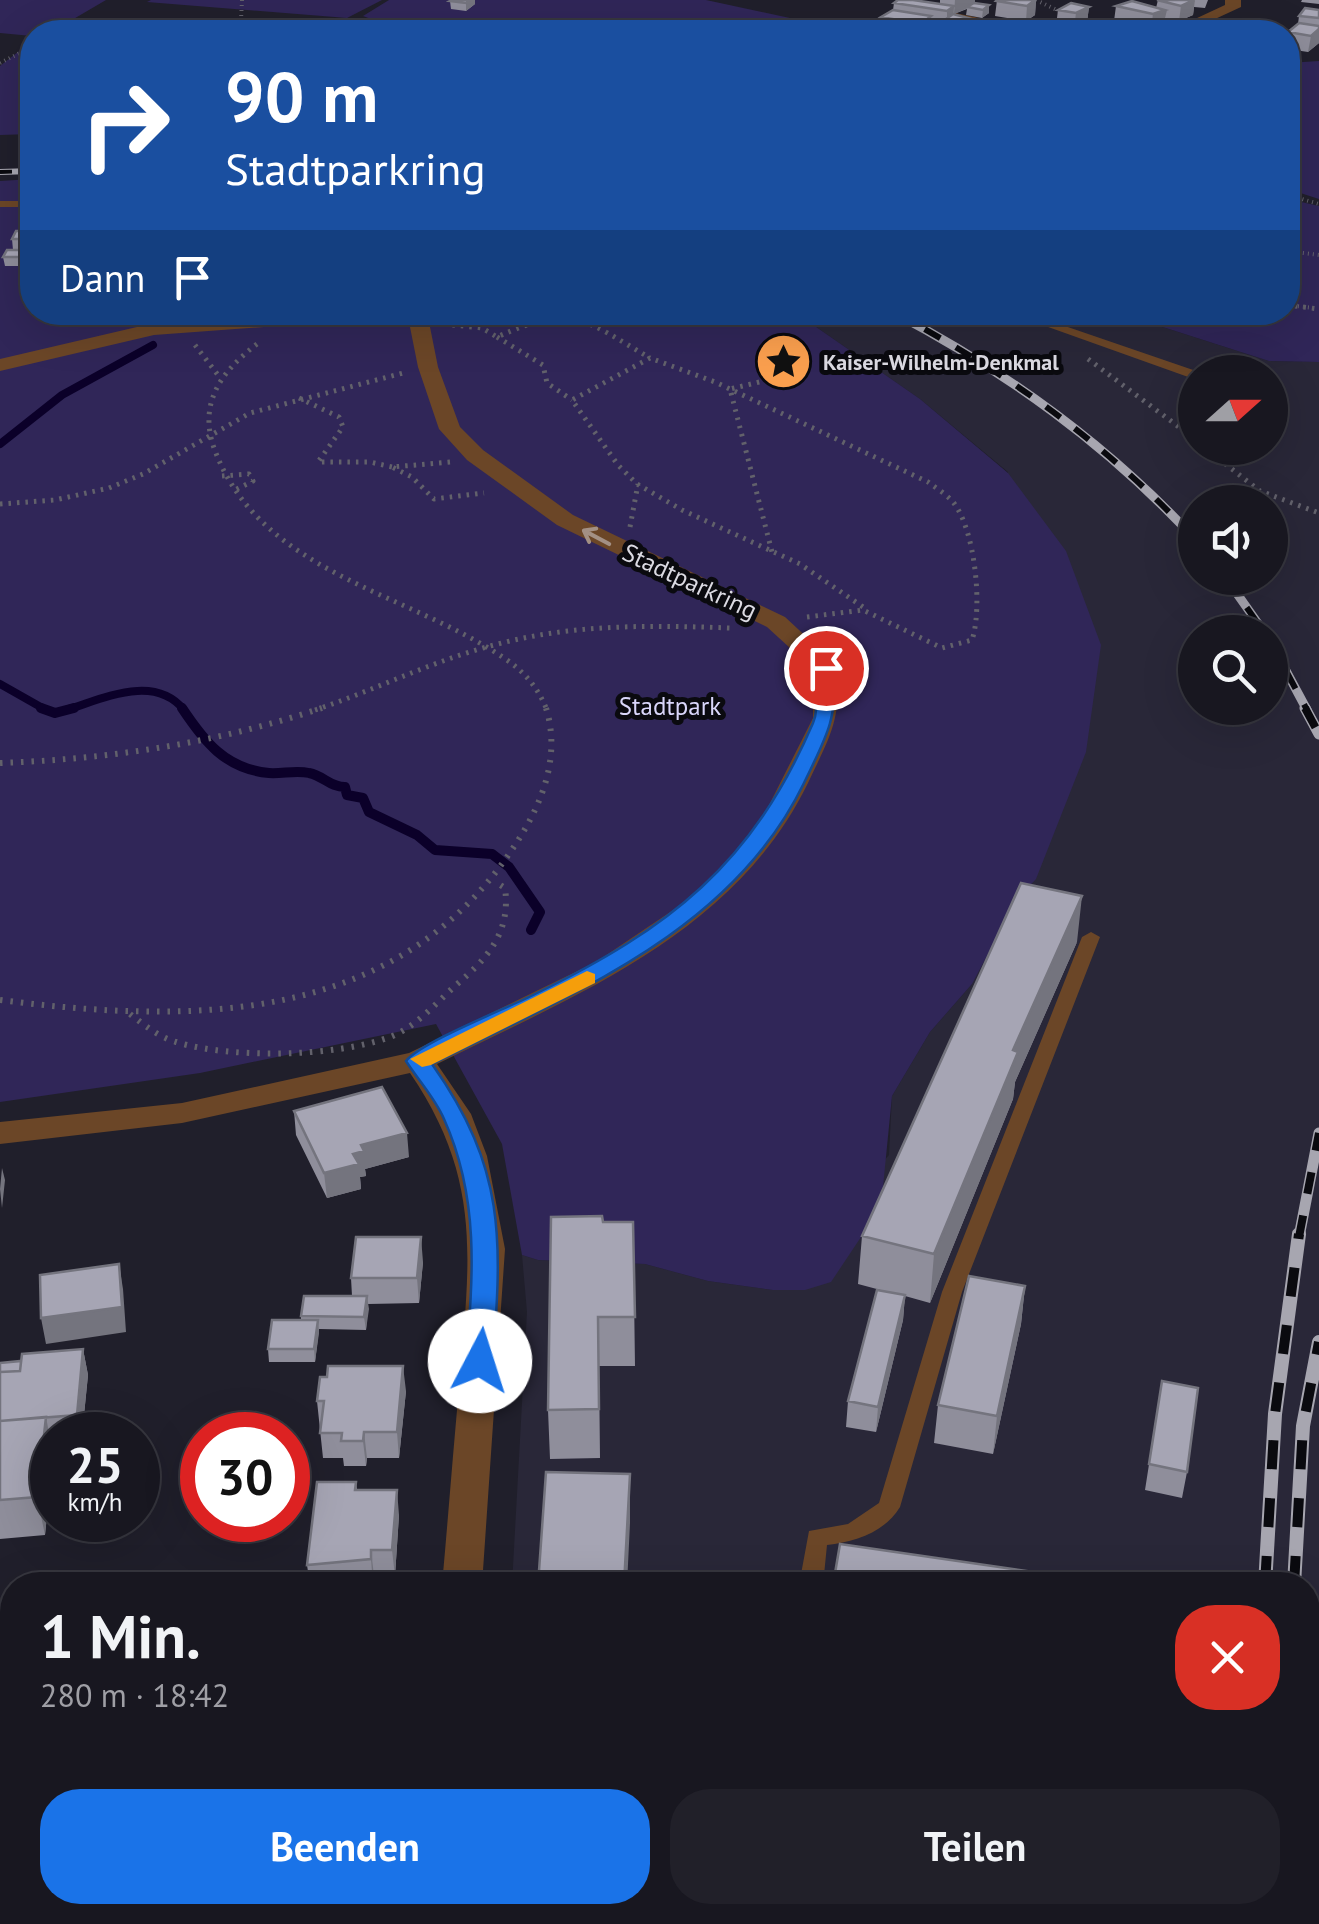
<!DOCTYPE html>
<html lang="de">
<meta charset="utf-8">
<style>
body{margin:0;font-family:"PT Sans",sans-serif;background:#212029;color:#f1f3f6;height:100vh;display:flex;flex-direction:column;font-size:38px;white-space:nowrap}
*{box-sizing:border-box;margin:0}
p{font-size:32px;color:#9f9fa5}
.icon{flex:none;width:55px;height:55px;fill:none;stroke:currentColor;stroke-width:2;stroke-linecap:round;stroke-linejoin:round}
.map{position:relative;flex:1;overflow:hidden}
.sheet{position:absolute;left:0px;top:1572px;width:1320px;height:352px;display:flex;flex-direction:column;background:#181720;border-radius:40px 40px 0 0;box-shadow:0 10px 40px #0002,0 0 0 2px #36363e}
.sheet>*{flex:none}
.guide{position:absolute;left:20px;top:20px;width:1280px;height:305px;border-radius:40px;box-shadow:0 10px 40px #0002,0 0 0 2px #36363e;background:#1a4fa0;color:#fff;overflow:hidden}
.needle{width:65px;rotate:69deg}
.fabs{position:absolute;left:1178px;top:355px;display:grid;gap:20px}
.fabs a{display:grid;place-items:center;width:110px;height:110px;border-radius:50%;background:#181720;box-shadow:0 10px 40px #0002,0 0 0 2px #36363e;font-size:50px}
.speed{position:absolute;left:30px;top:1412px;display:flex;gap:20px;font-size:50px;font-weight:700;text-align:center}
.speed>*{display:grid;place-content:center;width:130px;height:130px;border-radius:50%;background:#181720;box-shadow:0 10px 40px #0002,0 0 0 2px #36363e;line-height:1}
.speed small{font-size:25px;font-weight:400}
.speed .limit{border:15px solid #d22;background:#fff;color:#111}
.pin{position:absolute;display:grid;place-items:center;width:85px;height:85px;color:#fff;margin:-42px;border:5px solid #fff;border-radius:50%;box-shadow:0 2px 10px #0007}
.me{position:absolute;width:110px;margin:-55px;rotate:5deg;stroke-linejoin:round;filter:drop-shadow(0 0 8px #0008)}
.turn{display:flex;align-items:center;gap:35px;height:210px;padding:0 40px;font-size:45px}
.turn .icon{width:130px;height:130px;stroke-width:2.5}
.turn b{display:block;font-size:70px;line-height:85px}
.then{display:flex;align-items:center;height:95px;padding:0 40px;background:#0003;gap:20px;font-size:38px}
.round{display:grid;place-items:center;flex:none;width:105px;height:105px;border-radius:40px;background:#212029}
.summary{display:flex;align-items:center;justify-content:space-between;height:170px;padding:0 40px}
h1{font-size:60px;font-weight:700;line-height:75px}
.button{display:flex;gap:20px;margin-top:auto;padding:20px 40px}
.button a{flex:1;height:115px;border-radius:40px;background:#1a73e8;color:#fff;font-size:40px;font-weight:700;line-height:115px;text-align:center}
.button a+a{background:#212029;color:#f1f3f6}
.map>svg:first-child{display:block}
.built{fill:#292738;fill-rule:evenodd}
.green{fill:#302658}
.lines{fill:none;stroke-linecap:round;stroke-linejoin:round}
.stream-far1{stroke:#0b0029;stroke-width:8}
.stream{stroke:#0b0029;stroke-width:10}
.path-far3{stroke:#62616b;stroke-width:4;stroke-dasharray:1 4;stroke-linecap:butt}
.path-far2{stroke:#62616b;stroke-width:5;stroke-dasharray:2.5 6;stroke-linecap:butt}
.path-far1{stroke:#62616b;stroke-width:6;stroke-dasharray:2.5 8;stroke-linecap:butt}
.path{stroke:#62616b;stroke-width:9;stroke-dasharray:4 10;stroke-linecap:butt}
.service{fill:#6b4627;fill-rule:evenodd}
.minor{fill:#6b4627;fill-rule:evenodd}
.tram{stroke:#a7a6b0;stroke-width:4}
.rail-far3-casing{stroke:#a7a6b0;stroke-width:6}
.rail-far2-casing{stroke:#a7a6b0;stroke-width:9}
.rail-far1-casing{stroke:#a7a6b0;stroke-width:11}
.rail-casing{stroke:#a7a6b0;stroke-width:14}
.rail-far3{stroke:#0a0a0f;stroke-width:4;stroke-dasharray:12;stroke-linecap:butt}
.rail-far2{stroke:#0a0a0f;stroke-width:6;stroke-dasharray:18;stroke-linecap:butt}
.rail-far1{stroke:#0a0a0f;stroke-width:8;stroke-dasharray:22;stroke-linecap:butt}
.rail{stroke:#0a0a0f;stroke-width:10;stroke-dasharray:29;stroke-linecap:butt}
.wall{fill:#8f8e9b}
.shaded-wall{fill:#74747e}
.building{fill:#a6a5b4;stroke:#74747e;stroke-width:2.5}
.oneway{stroke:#a39084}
.route{fill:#1a73e8;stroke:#114b97;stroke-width:2.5}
.slow{fill:#f59e0b}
.labels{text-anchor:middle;stroke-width:10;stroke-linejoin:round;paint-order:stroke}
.far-poi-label{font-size:22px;font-weight:bold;fill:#dbdae2;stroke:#0a0a0f;text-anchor:start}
.street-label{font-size:25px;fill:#dbdae2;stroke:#0a0a0f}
.park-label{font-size:25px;fill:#d9d6fa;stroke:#0a0a0f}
</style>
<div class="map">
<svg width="1319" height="1924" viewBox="0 0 1319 1924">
<rect width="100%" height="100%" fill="#201f2b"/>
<path class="built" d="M796,313h323l150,48 50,1v1562h-239l1,-11 227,-1v-327h-796l15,-273 -5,-57 16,5 107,4 63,17 65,9 116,-135 3,-59 38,-64 42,-48 36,-512 -88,-73zM1195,372h75v76h-75zM1195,502h75v76h-75zM1195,632h75v76h-75z"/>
<path class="green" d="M0,0h106l-53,31 7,1h-28v4l-32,-3z
M382,0l-35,18 -200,-16 4,-2z
M389,0h317l149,32h-387l-11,-8 -57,6 -37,-14z
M32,41v93l-32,1v-69z
M1319,61v138l-31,-10v-126z
M32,179v133l764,1 124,86 88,74 58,78 35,94 -15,107 -50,127 -19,20 -45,85 -42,48 -38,64 -11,111 -50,75 -26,8h-32l-65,-9 -63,-17 -107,-4 -16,-5 -20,-111 -66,-120 -236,49 -200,29v-921z
M1288,199l31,7v156l-50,-1 -150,-48 169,-1z
M0,1814l12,10v88l112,1 11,11h-135z"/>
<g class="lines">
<path class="stream-far1" d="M0,444l62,-49 91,-50
M0,684l46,26
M66,710c37,-11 88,-37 118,0"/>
<path class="stream" d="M41,708l14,5 19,-5
M182,708c22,33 43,61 87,65 13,1 27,-3 40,0 15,3 21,14 36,14l2,8 16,3 6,14 48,23 18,15 57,4 17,13 31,45 -9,18"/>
<path class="path-far3" d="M242,0l-1,20 14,12
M1036,0l25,12
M1083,19l39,13
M0,63l22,-11
M1288,195l31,9
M1288,251l31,4
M1288,305l26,3"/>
<path class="path-far2" d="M1295,306l24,3
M444,324l38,4 15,9c76,-34 86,-18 153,21
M497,337l46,28 4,18 25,17
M257,344c-35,27 -59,58 -43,104 45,125 193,144 290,210 21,14 34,30 43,52
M195,345l23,30
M1088,359l107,80
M765,361l8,10 -1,8 -42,10 42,163
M299,398l40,19 4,10 -25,35h52l22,5
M1205,448l55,43 59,22
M450,462l-58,5 20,10 22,22 50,-6
M222,476l27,-2 4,7 -20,10
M0,504l55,-4 54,-12 34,-14 107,-61 157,-41
M630,527l8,-43
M807,617l56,-7 79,38 30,-8c11,-33 3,-111 -19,-138 -7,-8 -17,-14 -25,-20l-213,-100 -65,-24 -78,42 46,65 19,19 45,26 118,54 66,45
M315,710c60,-20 117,-49 179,-65 77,-21 157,-20 236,-17"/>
<path class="path-far1" d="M0,763c110,-4 217,-20 322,-55
M0,1000c189,24 393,26 511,-149 29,-42 51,-92 35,-143
M130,1014c14,11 29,23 46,28 55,17 160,15 214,-5 26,-10 46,-34 66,-52 32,-27 55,-53 49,-97l-11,-7"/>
<path class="path" d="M938,1912l9,12
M260,1924l3,-12
M512,1924l1,-12"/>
<path class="service" d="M0,201h32v6h-32z
M1006,312h18l175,60h-4v7l-4,-1z
M1091,932l9,5 -138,355 -62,215c-15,25 -45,35 -73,38l-4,40h-24l10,-54 39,-7 31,-21 63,-211 140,-355z"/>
<path class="minor" d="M1225,0h16v7l-54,25h-20l58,-27z
M936,9l85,18 8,5h-28l-70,-15 -3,-3z
M881,25l16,4 2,3h-24z
M275,312h39l-50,15 -110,8 -154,36v-12l154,-36z
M407,312h20l11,55 22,60 23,23 90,65 212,102 54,50c0,57 -7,65 -31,116 -73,150 -230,211 -371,281l34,50 16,42 18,93 -23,336h-40c6,-66 11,-132 17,-198 10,-123 25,-206 -49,-314l-228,50 -182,21v-22l182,-19 227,-50 187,-91 92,-62 53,-53 27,-40 45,-89v-49l-46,-42 -210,-102 -90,-65 -28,-31 -21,-62z
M0,1740l12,5v40l-12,-4z"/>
<path class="tram" d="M896,1912l10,12
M436,1924l9,-12"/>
<defs>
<path id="rail-far3" d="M0,172l32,-1"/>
<path id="rail-far2" d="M893,312c114,60 214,132 302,227
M1226,578l38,54
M1270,641l37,69"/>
<path id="rail-far1" d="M1305,708l14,26
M1299,1237l20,-104"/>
<path id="rail" d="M1265,1585l10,-171 24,-180
M1294,1585l9,-159 16,-84
M1259,1912v12
M1293,1912v12"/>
</defs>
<use href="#rail-far3" class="rail-far3-casing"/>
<use href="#rail-far2" class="rail-far2-casing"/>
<use href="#rail-far1" class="rail-far1-casing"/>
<use href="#rail" class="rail-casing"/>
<use href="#rail-far3" class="rail-far3"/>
<use href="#rail-far2" class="rail-far2"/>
<use href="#rail-far1" class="rail-far1"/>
<use href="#rail" class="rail"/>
</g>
<path class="wall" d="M452,0h23v4l-9,7 -15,-2 -1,-8z
M940,0h35v3l14,10 -7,5 -16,-3 1,-6 -13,5 18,5v8l-7,5h-23v-6l-12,-2 -9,8 -40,-7v-8l12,-7 1,-7 46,1z
M1036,0l-1,15 -9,6 -31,-5 2,-16z
M1158,0h50l-3,8 -11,-1 -1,8 -14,6 -13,-3 -2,2 -1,6 -12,3 -37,-8 2,-15 40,2z
M1302,0h17v4l-18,-2z
M1089,7l-2,15 -13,7 -18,-3 2,-16z
M1319,10v33l-11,9 -20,-3v-17l10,-8 1,-8z
M32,231v26h-3l-3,9h-21l-2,-9 10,-7 -1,-11z
M1077,942l-62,140 -2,17 -83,204 -25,-7 -2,24 -27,112 -30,-5 2,-26 40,-109 -30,-8 4,-48z
M294,1111l115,46 -44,12 1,7 -6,1 1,12 -34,9 -31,-63z
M603,1222h30l2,144h-36l1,92 -50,1 -2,-49z
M423,1262l-4,41 -51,1 -2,26 -47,-1 -4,33h-46l-1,-13 33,-29v-4l51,-20 -1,-18z
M1025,1286l-4,38 -28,130 -59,-11 4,-38z
M83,1349l5,26 -6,60h-30v31l-7,69 -45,4v-176l21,-2z
M1162,1381l25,91 -5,26 -37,-8z
M406,1391l-7,67h-32l-1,8h-22l-1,-8h-20l-6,-57z
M356,1482l1,8 42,25 -4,61h-21l-1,9h-63l-3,-20z"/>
<path class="shaded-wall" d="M470,0h5v4l-9,7v-8z
M955,0h20v5l-21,9z
M1035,0h1l-1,15 -9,6 1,-15z
M1195,0l-2,15 -14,6 2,-15z
M989,5v8l-7,5 1,-8z
M954,6l-1,16 -6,1v-12z
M1089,7l-2,15 -13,7 2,-16z
M1167,10l-4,16 -12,3 2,-15z
M931,16l-1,8 -9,8v-8z
M972,19v8l-7,5h-8z
M1319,25v18l-11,9 3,-16z
M28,250l1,10 -3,6 -2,-9z
M1082,896l-5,46 -62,140 -2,17 -83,204 4,-49 79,-204z
M407,1133l2,24 -44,12 1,7 -6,1 1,12 -34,9 -3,-25 37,-28z
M2,1168l3,12 -3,28 -2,-19z
M421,1237l2,25 -4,41 -2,-25z
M119,1264l4,25 3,43 -80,12 -5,-26z
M1025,1286l-4,38 -28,130 4,-38z
M905,1295l-2,25 -27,112 2,-25z
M367,1296l2,13 -3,21 -2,-13z
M318,1320l1,13 -4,29 -1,-13z
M83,1349l5,26 -6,60h-1l-4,-20z
M403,1366l3,25 -7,67 -2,-26z
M46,1417l6,32v17l-7,69 -8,-38z
M364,1432l3,26 -1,8 -3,-25z
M630,1474v49l-3,62h-3z
M397,1490l2,25 -4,61 -3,-26z
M371,1550l3,26 -1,9 -2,-26z"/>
<path class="building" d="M452,0h18l-4,3 -16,-2z
M898,0h15l41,6 -7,5 -53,-8z
M1035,0l-8,6 -31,-5 1,-1z
M1157,0h37l-13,6z
M1132,1l33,9 -12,4 -37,-8z
M974,3l15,2 -6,5 -16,-3z
M1071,3l18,4 -13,6 -18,-3z
M1305,8l14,2v8l-20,-2z
M893,10l38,6 -10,8 -40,-7z
M953,14l19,5 -15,12 -14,-2 7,-6 -8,-1z
M1299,23l20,3v3l-8,7 -23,-4z
M1007,26l16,3 -5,3h-19z
M1045,28l27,4h-32z
M16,231h16v8h-20z
M7,250h21l-4,7h-21z
M1021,883l61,13 -69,154 5,2 -84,202 -72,-18z
M382,1087l25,46 -46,12 3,6 -11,3 6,10 -35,9 -30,-62z
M602,1216l1,6h30l2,95h-37l1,92 -51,1 3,-193z
M356,1237h65l-4,41h-66z
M119,1264l3,43 -81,11 -1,-43z
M969,1276l56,10 -28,130 -59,-11z
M877,1290l28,5 -27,112 -30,-6z
M304,1296h63l-3,21 -63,-1z
M272,1320h46l-4,29h-46z
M83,1349l-6,66 -77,6v-49l20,-1 2,-17z
M21,1361l-1,10 -20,1v-9z
M328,1366h75l-6,66h-33l-1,9h-22l1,-8h-22l4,-32h-7l3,-24h7z
M1162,1381l36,7 -11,84 -38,-8z
M46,1417l-9,80 -37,3v-79z
M546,1472l84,2 -6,111h-86z
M317,1482h39l-1,8h42l-5,60h-21v9l-64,6z
M840,1544l284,41h-291z
M751,1581l21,3v1h-21z
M1187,1912h12l45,9v3h-58z"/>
<defs><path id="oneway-shaft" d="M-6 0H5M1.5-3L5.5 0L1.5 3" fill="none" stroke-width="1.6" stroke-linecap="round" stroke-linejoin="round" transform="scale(2.5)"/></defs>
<use class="oneway" href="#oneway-shaft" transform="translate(596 537) rotate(-152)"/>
<path class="route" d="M819,663l17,5c-1,56 -8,65 -32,115 -72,149 -233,211 -372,281 74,105 70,174 61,297l-13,10 -10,-3 -4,-7c7,-84 14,-162 -22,-242 -9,-21 -26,-39 -38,-58 15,-19 102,-53 129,-67 135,-66 217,-129 278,-271 8,-18 -2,-41 6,-60z"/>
<path class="slow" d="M587,971l8,3v9l-164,82 -9,2 -12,-8z"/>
<defs>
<symbol id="sight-disc" viewBox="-11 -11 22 22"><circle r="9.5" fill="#fa9f4e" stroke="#0a0a0f"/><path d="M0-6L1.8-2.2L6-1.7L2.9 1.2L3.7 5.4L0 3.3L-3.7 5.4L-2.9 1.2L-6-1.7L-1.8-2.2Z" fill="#111"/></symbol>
</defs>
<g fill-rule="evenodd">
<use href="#sight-disc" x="752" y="330" width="63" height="63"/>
</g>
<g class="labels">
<g class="far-poi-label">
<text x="823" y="370">Kaiser-Wilhelm-Denkmal</text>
</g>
<g class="street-label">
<text transform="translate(690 581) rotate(25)" y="9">Stadtparkring</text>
</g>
<g class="park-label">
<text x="670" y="715">Stadtpark</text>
</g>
</g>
</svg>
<div class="fabs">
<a><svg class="needle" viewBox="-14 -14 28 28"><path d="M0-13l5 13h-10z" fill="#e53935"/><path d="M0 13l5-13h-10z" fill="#9f9fa5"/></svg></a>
<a><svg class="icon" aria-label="sound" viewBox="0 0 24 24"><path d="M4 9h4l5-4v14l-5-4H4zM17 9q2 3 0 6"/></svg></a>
<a><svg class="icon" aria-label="search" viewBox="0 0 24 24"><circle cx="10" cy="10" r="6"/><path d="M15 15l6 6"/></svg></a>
</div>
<div class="speed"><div>25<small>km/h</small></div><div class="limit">30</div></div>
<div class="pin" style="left:826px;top:668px;background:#d93025"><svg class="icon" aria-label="arrive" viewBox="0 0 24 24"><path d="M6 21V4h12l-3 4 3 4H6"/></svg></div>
<svg class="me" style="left:480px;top:1361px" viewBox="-20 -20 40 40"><circle r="19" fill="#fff"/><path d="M0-13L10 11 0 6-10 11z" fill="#1a73e8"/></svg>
<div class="guide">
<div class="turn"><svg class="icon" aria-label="right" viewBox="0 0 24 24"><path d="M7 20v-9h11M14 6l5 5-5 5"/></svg><div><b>90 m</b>Stadtparkring</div></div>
<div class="then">Dann<svg class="icon" aria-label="arrive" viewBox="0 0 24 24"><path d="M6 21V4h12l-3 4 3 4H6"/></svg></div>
</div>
<section class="sheet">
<div class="summary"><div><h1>1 Min.</h1><p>280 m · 18:42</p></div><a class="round" style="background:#d93025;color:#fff"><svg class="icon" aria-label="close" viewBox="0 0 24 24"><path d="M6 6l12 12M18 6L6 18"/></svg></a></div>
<div class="button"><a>Beenden</a><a>Teilen</a></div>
</section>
</div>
